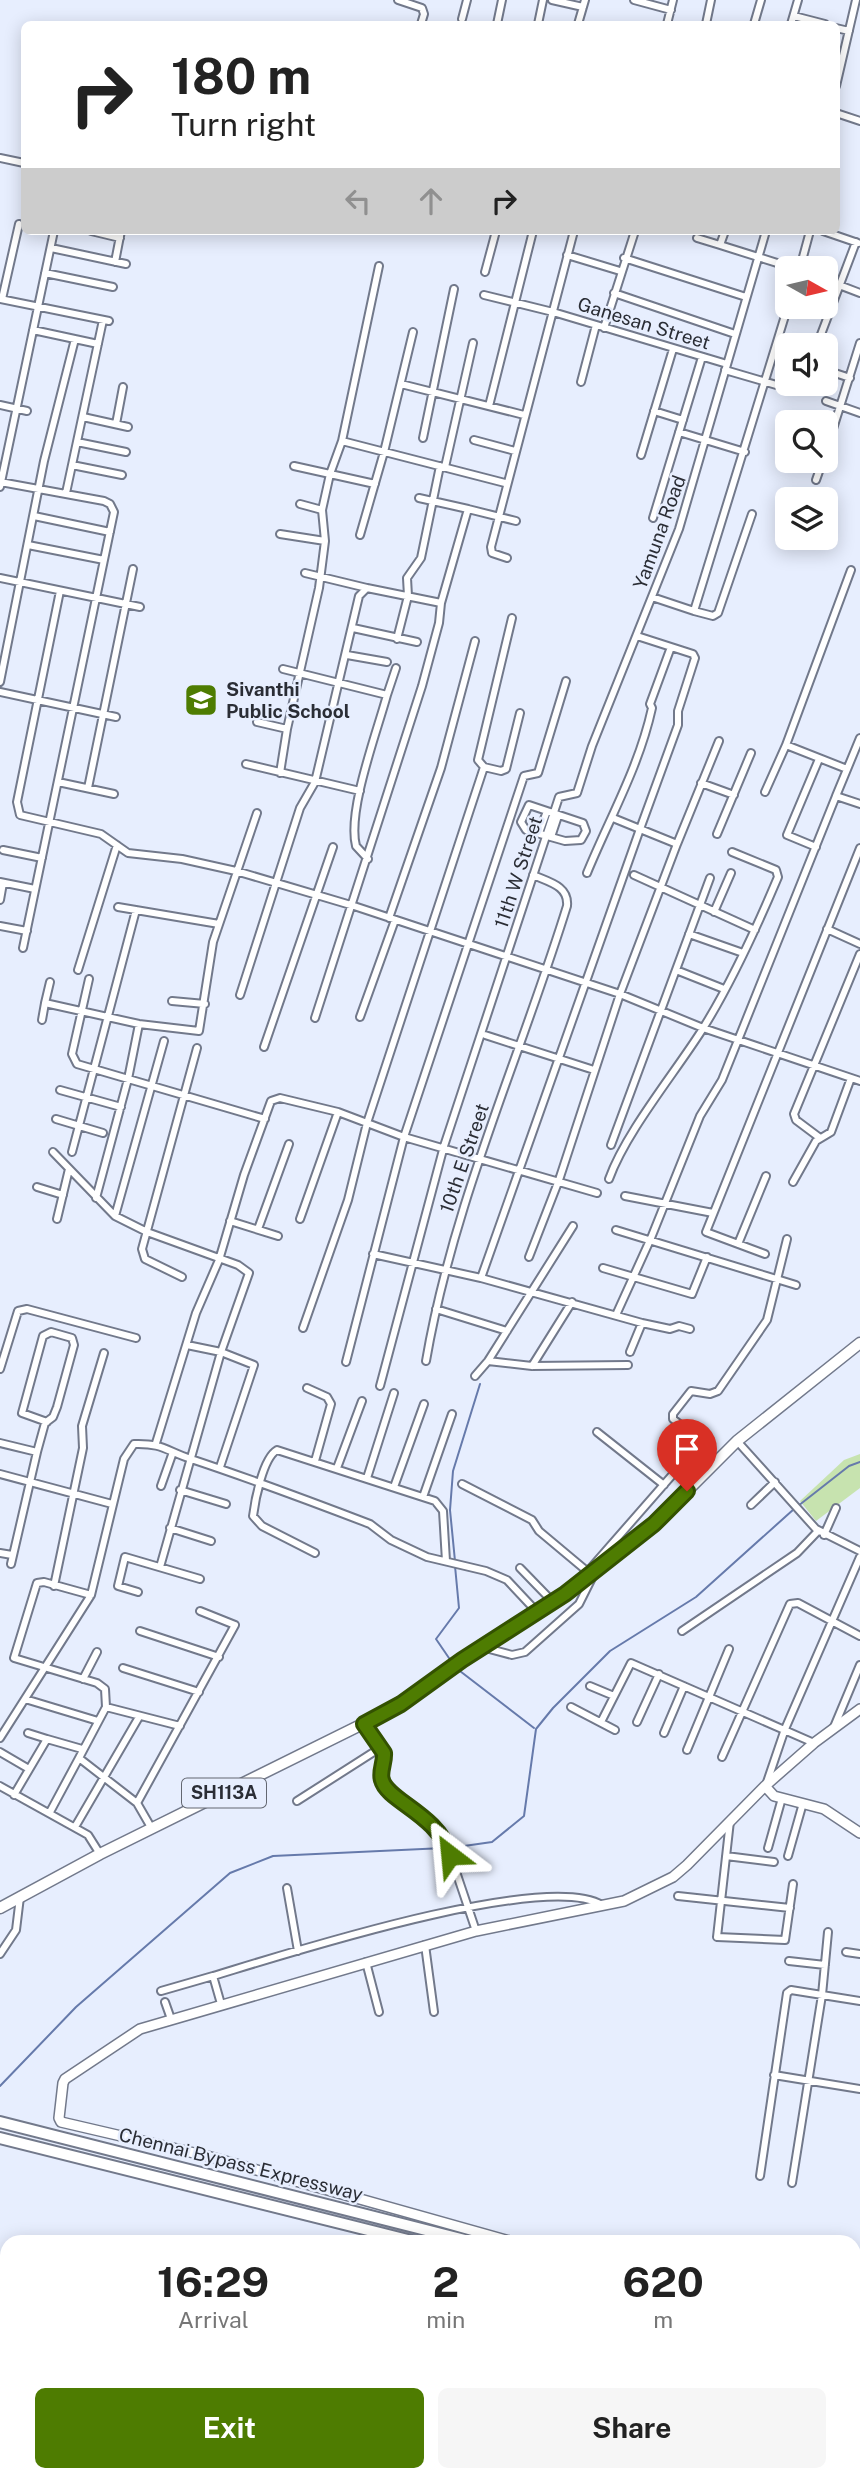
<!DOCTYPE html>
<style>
body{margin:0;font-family:"Public Sans",sans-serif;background:#f6f6f6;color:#222;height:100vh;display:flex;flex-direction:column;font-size:26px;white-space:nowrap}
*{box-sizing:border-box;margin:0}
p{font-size:23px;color:#767676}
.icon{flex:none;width:38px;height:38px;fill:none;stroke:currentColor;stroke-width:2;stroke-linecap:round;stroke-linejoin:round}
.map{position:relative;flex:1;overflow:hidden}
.drawer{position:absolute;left:0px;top:2235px;width:861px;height:247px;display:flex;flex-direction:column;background:#fff;border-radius:21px 21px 0 0;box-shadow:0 4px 18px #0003}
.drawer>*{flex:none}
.hud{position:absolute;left:21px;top:21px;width:819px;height:214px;border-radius:10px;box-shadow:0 4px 18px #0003;background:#fff;color:#222;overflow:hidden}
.needle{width:46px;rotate:98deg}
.controls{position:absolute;left:775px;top:256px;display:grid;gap:14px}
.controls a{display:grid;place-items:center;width:63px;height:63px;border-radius:10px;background:#fff;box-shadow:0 4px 18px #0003;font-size:35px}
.pin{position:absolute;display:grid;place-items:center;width:60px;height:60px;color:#fff;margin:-72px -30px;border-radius:50% 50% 50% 0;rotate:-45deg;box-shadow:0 0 7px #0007}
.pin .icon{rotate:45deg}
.me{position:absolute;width:77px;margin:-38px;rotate:331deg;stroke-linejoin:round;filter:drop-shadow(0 0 5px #0008)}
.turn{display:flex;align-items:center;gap:24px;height:147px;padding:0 35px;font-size:32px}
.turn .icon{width:91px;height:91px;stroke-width:2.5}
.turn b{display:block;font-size:49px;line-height:60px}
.lanes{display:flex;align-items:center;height:66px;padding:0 35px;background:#0003;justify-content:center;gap:35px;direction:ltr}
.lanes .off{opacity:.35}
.eta{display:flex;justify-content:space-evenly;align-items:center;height:119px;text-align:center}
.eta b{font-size:42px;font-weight:700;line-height:49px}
.action{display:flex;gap:14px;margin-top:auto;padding:14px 35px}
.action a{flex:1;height:80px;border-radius:10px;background:#4e7c01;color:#fff;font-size:28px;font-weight:700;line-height:80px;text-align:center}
.action a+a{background:#f6f6f6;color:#222}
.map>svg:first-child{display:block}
.green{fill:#c7e3af}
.water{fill:#809bde;stroke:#667aab;stroke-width:2}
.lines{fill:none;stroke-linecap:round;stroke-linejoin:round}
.stream{stroke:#667aab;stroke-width:2}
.street-casing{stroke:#72798b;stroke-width:10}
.secondary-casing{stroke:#72798b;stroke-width:12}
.primary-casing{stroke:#72798b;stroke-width:13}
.highway-casing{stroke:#72798b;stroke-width:14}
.street{stroke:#fff;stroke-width:6}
.secondary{stroke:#fff;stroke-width:9}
.primary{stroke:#fff;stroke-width:10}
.highway{stroke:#fff;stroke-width:10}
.route-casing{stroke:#335101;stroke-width:18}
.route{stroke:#4e7c01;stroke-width:12}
.labels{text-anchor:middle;stroke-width:5;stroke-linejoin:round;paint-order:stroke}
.shield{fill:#e7eefe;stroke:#636771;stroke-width:2}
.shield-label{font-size:18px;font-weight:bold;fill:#2a2d35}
.street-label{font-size:19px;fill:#2a2d35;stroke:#e7eefe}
.poi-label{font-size:19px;font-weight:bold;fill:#2a2d35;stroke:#e7eefe;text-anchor:start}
</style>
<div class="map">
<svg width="860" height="2480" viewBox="0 0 860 2480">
<rect width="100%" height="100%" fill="#e7eefe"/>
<path class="green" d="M860,1454v34l-44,33 -16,-20 44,-41z"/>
<path class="water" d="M0,2439l7,6v29l37,1 6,5h-50z"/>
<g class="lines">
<path class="stream" d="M798,1506l51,-40 11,-4
M455,1561l-5,-51 3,-39 27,-87
M451,1661l-15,-22 23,-31 -4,-42
M456,1668l78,60
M450,1848l42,-6 32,-26 12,-87 17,-21 57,-57 86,-54 98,-88
M0,2086l76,-79 154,-134 43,-17 171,-8"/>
<defs>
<path id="street" d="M398,0l24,8 2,6 -3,10
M552,0l31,7
M634,0l37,10
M794,16l31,8
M462,19l5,-19
M497,24l5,-24
M538,24l5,-24
M578,24l7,-24
M667,24l6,-24
M706,24l5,-24
M754,24l7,-24
M791,24l7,-24
M836,28l13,3
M836,86l20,-86
M836,113l24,8
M0,158l24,5
M91,231l29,7
M725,231l-5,14 73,23
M823,231l35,12
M697,238l23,7
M51,248l75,16
M567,255l53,16
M624,258l122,39
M115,262l6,-31
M800,268l10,-37
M485,272l11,-41
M45,273l68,14
M826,280l34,13
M614,293l121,41
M484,295l69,17 174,52
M0,299l109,22
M2,299l17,-75
M604,328l31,-97
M33,330l65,14
M817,345l39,-103
M725,370l72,21
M826,370l24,8
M581,382l15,-57
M401,384l123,31
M826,401l34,12
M0,405l27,6
M489,406l44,-175
M654,411l29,9
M83,417l45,10
M116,424l7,-37
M679,432l66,20
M423,438l31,-149
M474,440l41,11
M342,441l163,42
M77,442l49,10
M826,451l34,-108
M641,455l32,-106
M72,465l50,10
M294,466l36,8 12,-33 37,-175
M445,467l28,-124
M816,480l7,-20
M0,482l104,19 6,3 4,8 -91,436
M0,487l54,-256
M66,493l37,-173
M419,498l49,11
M300,504l22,6
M34,516l76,16
M653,518l49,-161
M280,534l45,7 -6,47 -32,141 -7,44
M360,535l24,-83 29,-120
M325,541l-3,-31 8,-36 45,10
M28,545l76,15
M507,558l-15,-5 -1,-6 83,-316
M305,573l62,15
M0,578l140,29
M60,591l-43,211 3,13 81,19 27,19 54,6 54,12 118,35 266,88 83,34 157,53
M652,597l42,14 94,-305
M694,611l19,5 5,-3 34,-99
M353,628l64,14
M397,639l11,-43 -1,-18 14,-20 19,-92
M347,655l40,7
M283,669l104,26c-10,37 -40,116 -31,151l12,13
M0,682l44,-221 31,-122
M0,692l116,25
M387,695l9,-27
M257,722l30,7
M246,764l114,27
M484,767l-6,-7 34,-142
M847,769l-61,-24 65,-175
M58,782l56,12
M701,783l33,12
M88,788l45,-219
M765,792l21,-47
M836,796l24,-58
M529,805l54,18 3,8 -5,9 -16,1 -39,-11 -5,-8z
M539,833l8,-22
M717,834l34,-81
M551,837l7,-21
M677,844l42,-103
M816,847l-29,-12 32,-76
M3,850l39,8
M587,873c23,-56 52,-106 65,-165l-2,-4 21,-57
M634,875l121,55
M0,882l35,7
M0,900l3,-17
M118,907l101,17
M714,912l17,-39
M389,918l52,-150 34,-127
M0,926l27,5
M827,929l33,15
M689,934l54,19
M78,970l39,-125
M676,970l48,19
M89,979l-17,75 5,10 188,55
M50,982l-5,21 94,21 60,7 14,-89 44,-129
M240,995l60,-187 15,-26 44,-186 8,-8 74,15
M172,1001l33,3
M360,1017l35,-97
M315,1018l107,-332 17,-63 2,-20 27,-94 48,12
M42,1020l3,-17
M485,1035l109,35
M264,1047l69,-200
M60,1090l61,17
M56,1119l47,14
M820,1138l-24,-18 -2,-6 66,-160
M611,1145l99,-267
M53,1152l62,64 32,16 91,33 11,8 -28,79 -61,215
M72,1152l64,-242
M609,1179c17,-47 65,-105 93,-149 30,-48 54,-101 76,-153l-2,-7 -44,-18
M793,1182l23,-41 15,-9 20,-54
M37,1187l26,8
M625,1196l88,17
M96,1198l32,-119 11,-55
M115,1216l49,-175
M57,1219l12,-50
M300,1219l38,-107 66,25 193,56
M230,1221l48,15
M258,1229l31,-85
M616,1230l180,55
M738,1244l28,-68
M373,1254l108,24 161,45 28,6 9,-3 11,3
M765,1254l-59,-22 154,-384
M529,1257l30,-77 61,-186 57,-150 -37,-15 38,-104v-14l17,-53 -2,-4 -56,-18
M603,1268l89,26 15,-37
M182,1277l-37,-18 -3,-10 55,-201
M481,1278l159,-449 -27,-11
M436,1309l71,22
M616,1315l35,-77 49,-122 22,-36 114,-284 24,8
M303,1328l45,-128 19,-77 117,-356 17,4 5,-2 14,-56
M187,1345l34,7 33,13 -34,102
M630,1352l12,-29
M426,1361c27,-158 94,-303 141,-455 2,-20 -18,-24 -34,-31
M488,1361l44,5 96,-1
M346,1362l58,-225 120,-361 14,-3 28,-92
M532,1366l40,-64
M0,1369l18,-58 9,-2 109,29
M475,1376l13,-15 85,-135
M380,1386l64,-240 115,-349 18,-4 15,-47 87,-217 87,-298
M307,1388l20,9 4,7 -16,57
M682,1426l-9,-7v-5l18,-23 19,3 8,-3 49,-71 20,-81
M597,1432l67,53
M737,1441l79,88 44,22
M0,1443l37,9 -26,112
M156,1443l40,-130 23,-53 25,-85 27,-74 9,-3 58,14
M37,1452l8,-29 8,-6 4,-10 17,-62 -2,-7 -21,-6 -8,4 -21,77 25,9
M337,1468l25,-67
M0,1474l112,30
M367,1478l27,-85
M462,1484l70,36 7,11 49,41
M161,1486l12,-34
M394,1487l30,-83
M180,1490l46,14
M423,1497l29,-83
M751,1505l24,-23
M170,1528l41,13
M824,1535l12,-27
M0,1553l12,2
M315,1553l-53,-27 -9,-10c2,-16 10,-58 24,-66l158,51 8,10 3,50
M520,1568l33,34
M590,1569l98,-112
M54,1586l29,-138 -1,-22 22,-73
M138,1592l-20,-6 7,-29 75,22
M91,1595l-47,-13 -7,1 -23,75 83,25 8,6 1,18
M140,1631l79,26
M682,1631l115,-78 21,-22
M482,1647l30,8 13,-3 54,-48 16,-32
M123,1668l76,24
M83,1679l14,-27
M590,1686l24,10
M25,1699l73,22
M571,1707l44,23
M601,1722l30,-59 183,80
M637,1722l22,-48
M364,1724l20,29 -3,21 3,12 55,45 7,11 30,89
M834,1727l26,-62
M28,1733l19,6
M664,1733l20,-47
M0,1738l91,-143 33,-136 10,-15c29,-1 32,7 57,15 60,20 119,42 179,65l21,16 36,17 59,14 21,9 30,32
M687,1750l42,-101
M0,1752l29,17
M722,1757l68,-153 8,-1 62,33
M79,1758l27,-51 74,19
M766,1785l19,-56 75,-172
M0,1786l88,49 12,19
M14,1795l33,-56 35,10
M297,1801l83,-53
M137,1803l15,26
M50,1812l29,-54 58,45 98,-178 -35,-14
M730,1821l-13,116 68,3 8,-56
M75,1827l64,-110
M768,1848l14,-50
M726,1856l48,6
M788,1856l15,-53
M287,1888l11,63
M678,1896l112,12
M425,1945l9,67
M846,1952l14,2
M0,1954l16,-24 4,-33
M789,1961l36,4
M366,1962l13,50
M161,1991l52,-15
M165,2002l6,17
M221,2004l-8,-28c70,-21 332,-106 389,-71
M774,2075l86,14
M760,2176l27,-183 4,-3 69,11
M792,2183l30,-188 6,-63"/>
<path id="secondary" d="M765,1786l9,10 50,13 36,24
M513,2242l-306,-86 -146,-34 -2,-4 4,-35 2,-4 75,-50 336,-98 148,-30 49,-24 14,-12 78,-79 49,-43 46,-34
M854,2417l6,5"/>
<path id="primary" d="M0,1908l100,-54 301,-149 61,-46 103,-65 24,-19 65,-51 83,-83 123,-98"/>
<path id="highway" d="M0,2122l473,120
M0,2138l416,104
M854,2431l6,5
M854,2450l6,5"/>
</defs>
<use href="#street" class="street-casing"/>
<use href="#secondary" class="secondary-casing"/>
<use href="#primary" class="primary-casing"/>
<use href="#highway" class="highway-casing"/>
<use href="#street" class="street"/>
<use href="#secondary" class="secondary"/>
<use href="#primary" class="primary"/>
<use href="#highway" class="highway"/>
</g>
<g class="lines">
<defs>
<path id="route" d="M450,1855c-12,-41 -63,-54 -68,-75 -3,-8 3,-18 2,-27l-20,-29 37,-20 61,-44 103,-66 89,-70 33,-33"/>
</defs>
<use href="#route" class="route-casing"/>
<use href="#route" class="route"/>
</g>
<defs>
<symbol id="school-square" viewBox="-11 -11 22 22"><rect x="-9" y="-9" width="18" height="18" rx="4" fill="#4e7c01" stroke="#e7eefe"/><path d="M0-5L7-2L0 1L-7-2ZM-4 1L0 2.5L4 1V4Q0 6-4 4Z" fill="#fff"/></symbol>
</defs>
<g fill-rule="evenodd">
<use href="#school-square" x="182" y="681" width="38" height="38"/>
</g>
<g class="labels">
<rect class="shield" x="182" y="1778.5" width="84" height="29" rx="5"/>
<g class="shield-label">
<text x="224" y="1799">SH113A</text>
</g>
<g class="street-label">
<text transform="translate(644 323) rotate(17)" y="7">Ganesan Street</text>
<text transform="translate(659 532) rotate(-70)" y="7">Yamuna Road</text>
<text transform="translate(518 872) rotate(-72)" y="7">11th W Street</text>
<text transform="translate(464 1158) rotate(-71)" y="7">10th E Street</text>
<text transform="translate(241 2164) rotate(14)" y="7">Chennai Bypass Expressway</text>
</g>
<g class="poi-label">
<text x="226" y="696">Sivanthi<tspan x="226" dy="22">Public School</tspan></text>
</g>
</g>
</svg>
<div class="controls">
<a><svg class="needle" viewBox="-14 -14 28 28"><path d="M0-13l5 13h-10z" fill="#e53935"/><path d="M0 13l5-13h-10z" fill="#767676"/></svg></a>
<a><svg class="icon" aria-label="sound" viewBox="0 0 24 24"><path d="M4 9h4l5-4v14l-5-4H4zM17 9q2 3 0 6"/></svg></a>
<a><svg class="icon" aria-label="search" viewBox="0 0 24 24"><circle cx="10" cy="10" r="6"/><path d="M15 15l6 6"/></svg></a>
<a><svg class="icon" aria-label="layers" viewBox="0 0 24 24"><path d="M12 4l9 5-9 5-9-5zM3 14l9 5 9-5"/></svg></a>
</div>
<div class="pin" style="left:687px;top:1491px;background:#d93025"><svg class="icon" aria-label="arrive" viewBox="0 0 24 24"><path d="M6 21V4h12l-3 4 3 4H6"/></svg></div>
<svg class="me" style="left:450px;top:1855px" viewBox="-20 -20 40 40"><path d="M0-17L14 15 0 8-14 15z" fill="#4e7c01" stroke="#fff" stroke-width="4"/></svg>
<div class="hud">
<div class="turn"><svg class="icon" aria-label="right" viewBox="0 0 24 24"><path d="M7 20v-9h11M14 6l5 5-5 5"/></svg><div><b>180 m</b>Turn right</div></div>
<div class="lanes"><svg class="icon off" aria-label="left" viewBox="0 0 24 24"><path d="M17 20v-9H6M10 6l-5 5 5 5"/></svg><svg class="icon off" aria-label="ahead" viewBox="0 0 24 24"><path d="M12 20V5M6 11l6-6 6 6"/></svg><svg class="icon" aria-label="right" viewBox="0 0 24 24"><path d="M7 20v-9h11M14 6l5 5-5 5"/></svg></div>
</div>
<section class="drawer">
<div class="eta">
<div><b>16:29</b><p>Arrival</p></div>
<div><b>2</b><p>min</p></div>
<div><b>620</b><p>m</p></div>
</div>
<div class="action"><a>Exit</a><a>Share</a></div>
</section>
</div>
